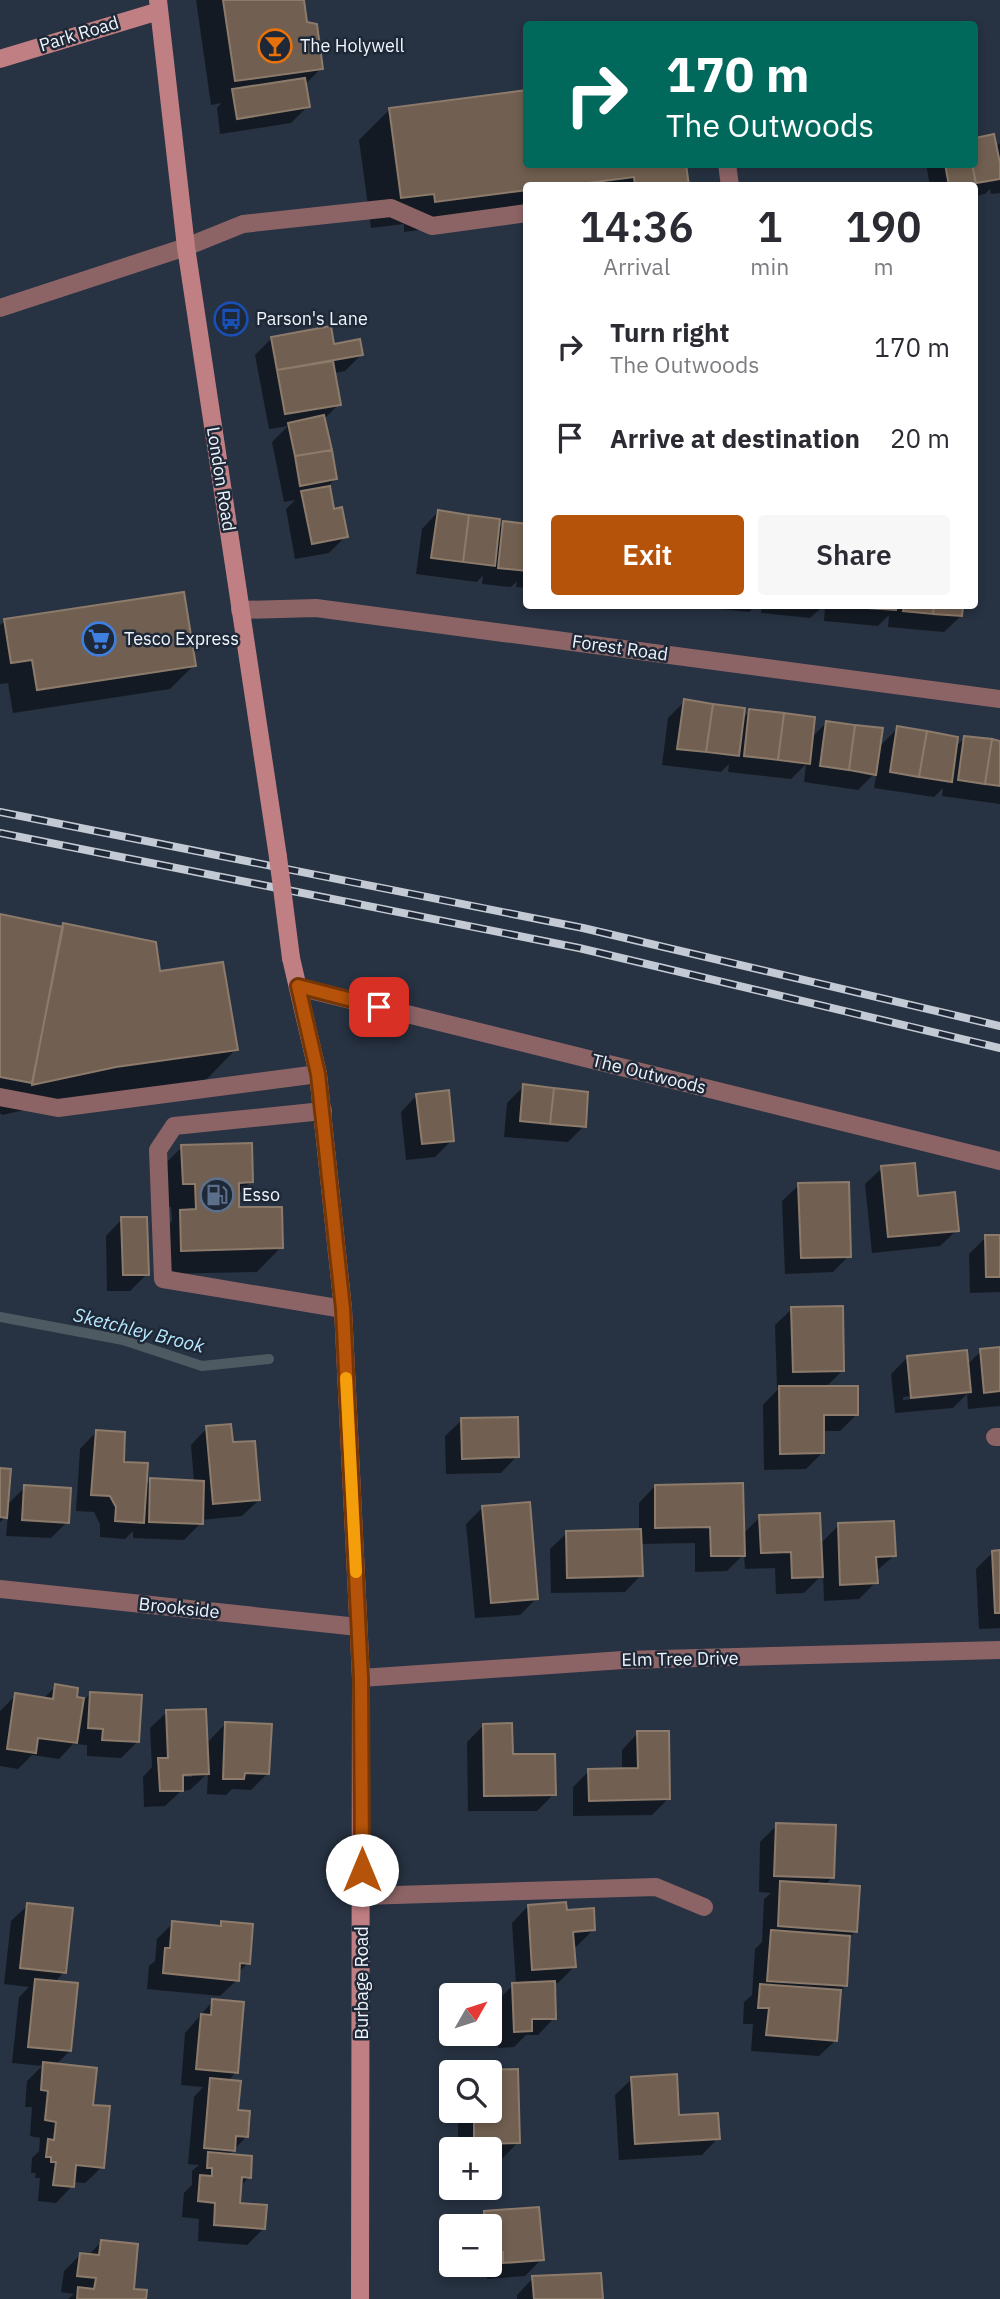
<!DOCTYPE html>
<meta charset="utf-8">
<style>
body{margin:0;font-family:"IBM Plex Sans",sans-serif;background:#f7f7f7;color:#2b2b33;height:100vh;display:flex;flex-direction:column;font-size:26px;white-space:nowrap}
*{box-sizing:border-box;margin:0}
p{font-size:23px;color:#7c7c81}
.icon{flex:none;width:38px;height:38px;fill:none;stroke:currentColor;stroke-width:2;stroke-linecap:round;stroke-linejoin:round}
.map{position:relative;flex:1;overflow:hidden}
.panel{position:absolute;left:523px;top:182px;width:455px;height:427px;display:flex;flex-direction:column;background:#fff;border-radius:7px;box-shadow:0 4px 10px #0003}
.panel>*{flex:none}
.banner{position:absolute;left:523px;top:21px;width:455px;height:147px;border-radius:7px;box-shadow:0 4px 10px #0003;background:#00695c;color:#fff;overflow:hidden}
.needle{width:46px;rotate:51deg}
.buttons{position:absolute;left:439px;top:1983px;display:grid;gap:14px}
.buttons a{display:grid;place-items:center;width:63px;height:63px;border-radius:7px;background:#fff;box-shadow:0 4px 10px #0003;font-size:35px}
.pin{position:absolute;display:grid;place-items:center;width:60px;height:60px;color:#fff;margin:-30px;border-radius:14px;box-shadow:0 4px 10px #0006}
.me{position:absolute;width:77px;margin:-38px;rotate:0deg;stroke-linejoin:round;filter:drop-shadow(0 0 5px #0008)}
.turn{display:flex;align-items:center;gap:24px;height:147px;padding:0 28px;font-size:32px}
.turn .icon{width:91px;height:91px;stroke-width:2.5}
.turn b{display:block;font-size:49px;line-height:60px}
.eta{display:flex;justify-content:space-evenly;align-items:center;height:119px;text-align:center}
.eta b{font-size:42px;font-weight:600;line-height:49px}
.button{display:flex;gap:14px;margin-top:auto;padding:14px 28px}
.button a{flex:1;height:80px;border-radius:7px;background:#b45309;color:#fff;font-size:28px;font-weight:600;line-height:80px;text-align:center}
.button a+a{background:#f7f7f7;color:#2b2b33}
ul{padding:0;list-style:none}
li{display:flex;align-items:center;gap:21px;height:91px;padding:0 28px}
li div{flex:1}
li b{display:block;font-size:26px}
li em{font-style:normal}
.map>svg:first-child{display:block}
.shadow{fill:#0007;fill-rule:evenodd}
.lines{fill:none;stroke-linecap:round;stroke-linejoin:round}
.stream{stroke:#4e5a61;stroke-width:10}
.building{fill:#716051;stroke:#8c7a6b;stroke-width:2}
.lane{stroke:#8d6466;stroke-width:18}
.street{stroke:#8d6466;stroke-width:18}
.secondary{stroke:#c07f83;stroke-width:18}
.rail-casing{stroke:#c3cad4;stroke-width:8}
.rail{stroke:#1e2837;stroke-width:5;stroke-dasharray:16;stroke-linecap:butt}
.secondary-bridge{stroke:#c07f83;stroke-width:18}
.route-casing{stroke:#753606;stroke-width:18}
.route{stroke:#b45309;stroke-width:12}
.slow{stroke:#f59e0b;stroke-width:12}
.labels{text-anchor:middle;stroke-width:5;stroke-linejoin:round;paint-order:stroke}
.street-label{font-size:18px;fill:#eff5fd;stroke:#1e2837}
.poi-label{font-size:18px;fill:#eff5fd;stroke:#1e2837;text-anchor:start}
.water-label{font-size:19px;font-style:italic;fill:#b7eaff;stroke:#1e2837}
</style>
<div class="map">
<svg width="1000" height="2299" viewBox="0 0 1000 2299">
<rect width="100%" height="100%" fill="#273242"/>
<path class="shadow" d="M196,0h106l3,24 16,44 -16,17 3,21 -17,17 -71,11 -3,-26 4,-5 -10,2z
M390,109l137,55h157l3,22h-160v30l-123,16v-8l-33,4 -12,-88z
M993,136l2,12 5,-5v50l-9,1 -1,-5 -5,5 -10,2v-10h-45l-4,-22h49v-24z
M272,338l60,8 29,9 -16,16 -11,2 5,31 -16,16 12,59 -7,7 5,25 13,25 -17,17 -34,6 -9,-50 9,-9 -11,2 -12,-60 16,-16 -19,3 -14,-74z
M438,512l59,18 7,-7 23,2v63l-11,-1 1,-6 -6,6 -29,-3 1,-9 -6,7 -61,-8 6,-45z
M689,606h67l-7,6z
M762,606h61l-13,12 -49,-5z
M825,606h137l-1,10 -17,16 -56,-5 1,-12 -11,11 -54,-5z
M5,621l189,44 -24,24 -157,24 -5,-30 -8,1v-59z
M685,701l57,19 8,-9 61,27 15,-15 52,25 20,-20 57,19 10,-9 35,5v61l-58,-8 1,-8 -9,9 -60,-9 3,-17 -19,19 -54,-8 2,-18 -15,15 -63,-7 1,-8 -8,8 -59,-7 6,-47z
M0,916l61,12 3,-3 95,48 77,76 -30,31 -122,17 -82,18 -2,-2z
M524,1086l60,40 -16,16 -64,-5 3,-34z
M417,1095l35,45 -17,17 -29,3 -5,-48z
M182,1147l69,34 -14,15 1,13 43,38 -24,25 -99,2 -1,-38 15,-15 -1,-14 -12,1 -1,-37z
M882,1168l75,62 -17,16 -68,7 -7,-69z
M799,1185l50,71 -16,16 -48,2 -3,-73z
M122,1219l25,55 -17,17h-23l-1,-55z
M986,1237h14v55l-30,1 -1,-39z
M792,1309l50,62 -17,17 32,26 -17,17h-18l1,21 -17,17 -42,1 -1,-65 16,-17h-2l-2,-63z
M1000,1349v57l-32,3 -1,-15 -14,14 -58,5 -4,-39 17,-17 59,8 14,-14zM954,1392v3l-51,5v-3z
M462,1420l55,36 -16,17 -55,1 -1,-38z
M207,1428l24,16 28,56 -17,16 -41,4v3l-17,17 -51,-2v-7l-8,8 -25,-2v-13l-6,-12 -18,-1 4,-62 16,-17 26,32 22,22 7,-6 43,2 -3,-37z
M0,1470l6,36 19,-19 42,35 -16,16 -45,-2 2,-21 -8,7z
M655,1486l88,48 17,-17 60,27 19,-19 55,31 -19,16 1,10 -17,17 -35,2 -1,-27 -19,19 -28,1 -1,-26 -30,1 -1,-15 -17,17 -32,1v-29l-55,1 1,31 -16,17 -74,1 -1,-44 17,-16 72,-2v-28z
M483,1507l54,91 -17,17 -45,3 -9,-94z
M1000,1552v76l-21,1 -3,-60 16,-16z
M56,1686l25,17 10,-10 46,49 -16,16 -34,-2v-11l-14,-1 -14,15 -27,-4 -14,14 -18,-3v-55l16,-16 27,4z
M167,1712l39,32 19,-20 43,49 -17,17 -19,-1 -6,6 -19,-1 1,-21 -18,17 -9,1 -16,15 -21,1 -1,-30 9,-10 -2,-39zM192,1773v4h-18v-3z
M484,1725l27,31 43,38 -17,17h-69l-1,-69z
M638,1733l30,66 -16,16 -79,1v-29l16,-16 33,-1v-20z
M777,1825l55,53 -8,8 32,45 -8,7 -3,48 -6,6 -3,48 -17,16 -68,-5 2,-27h-10l1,-22 8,-7 3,-46 7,-7 2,-43 7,-6 -12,-1 1,-50z
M28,1905l36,67 -10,11 16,68 -15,14 36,41 11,61 -17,16 -13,-1v4l-16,17 -18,-2 2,-23h-5l1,-5h-5l1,-15 7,-7 1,-13 -10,-2 2,-29h-7l2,-26 15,-15 -30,-3 7,-66 10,-10 -25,-3 7,-63z
M528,1906l37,6 28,18 -16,16 -4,1 1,20 -16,16 -5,1 1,34 -16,17h-12l-12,12 -16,1 -1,-47 16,-16 3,-1 -4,-61z
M173,1923l44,4 5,-4 26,40 -11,11v6l-17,16 -73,-7 2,-23 6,-5 2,-22z
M213,2001l23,71 -9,10 19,55 -18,19 21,21 -9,10 -2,17 26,24 -17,17 -49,-4 1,-22 -17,-2 2,-24 8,-8v-14l7,-6 -11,-1 6,-67 9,-10 -22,-2 4,-52z
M517,2071l1,71 -16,17h-12v-10h-32v-39h32v-38h-15z
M632,2079l46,38 40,21 -16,17 -83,5 -4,-65z
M484,2213l58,46 -17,17 -38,3v-11l-16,1 -1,-5h20v-38h-19z
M101,2242l31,49 13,8h-77l6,-5 -13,-2 3,-21 16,-16 8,1z
M533,2278l68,21h-84v-4z"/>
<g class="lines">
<path class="stream" d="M0,1317l123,23 79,26 67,-7"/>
</g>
<path class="building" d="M223,0h81l3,22 10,2 6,45 -88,12z
M305,78l5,29 -73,12 -5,-30z
M527,90v74h159l3,22h-54l-1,-9 -70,9h-37v4l-92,12 -1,-8 -33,4 -12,-90z
M994,134l6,29v16l-24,4 -4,-19h3v-26z
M945,164h27l4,19 -27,3z
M331,326l3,18 26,-5 3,16 -86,15 -6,-33z
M333,361l8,44 -56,9 -8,-44z
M324,415l8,35 -37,6 -7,-33z
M332,450l5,29 -37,7 -5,-30z
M330,486l4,23 8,-2 6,30 -36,7 -11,-53z
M438,510l31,5 -6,47 -32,-4z
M469,515l31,4 -5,47 -32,-4z
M503,521l24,3v47l-29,-3z
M184,592l12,74 -159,24 -5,-30 -21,3 -7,-44z
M868,606h29l-1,4 -28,-2z
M904,606h30l-1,8 -30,-3z
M934,606h29l-1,10 -29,-2z
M684,699l29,5 -7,48 -29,-3z
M713,704l32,4 -6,48 -33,-4z
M749,709l35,4 -6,47 -34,-4z
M784,713l31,4 -5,47 -32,-4z
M826,721l29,4 -6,45 -29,-4z
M855,725l28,3 -7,47 -27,-5z
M897,726l30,5 -8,46 -29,-5z
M927,731l31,6 -6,45 -33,-5z
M964,736l28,3 -7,45 -27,-4z
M992,739l8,2v45l-15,-2z
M0,914l63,13 -31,156 -32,-6z
M63,923l93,19 4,29 63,-9 15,88 -122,17 -84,18z
M523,1084l31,4 -4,36 -30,-3z
M554,1088l34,4 -2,35 -36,-3z
M449,1090l5,51 -32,3 -6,-50z
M252,1143l1,39 -14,1v24h43l1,41 -102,3 -1,-41 16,-1 -1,-25h-12l-2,-39z
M915,1163l3,33 37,-4 4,39 -71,6 -7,-71z
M849,1182l2,75 -50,1 -3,-75z
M121,1217h26l2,58h-26z
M985,1235h15v42h-14z
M843,1306l1,65 -51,1 -2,-65z
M1000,1347v44l-16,2 -4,-44z
M967,1350l4,42 -60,6 -4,-42z
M779,1386h79v29h-34v38l-44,1z
M518,1417l1,40 -57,2 -1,-41z
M231,1424l2,18 22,-1 5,59 -47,4 -7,-78z
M96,1430l29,2 -1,30 24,1 -4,60 -29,-2 1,-14 -6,-11 -19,-1z
M0,1468l11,1 -4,49 -7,-1z
M150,1478l54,3 -1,43 -54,-2z
M743,1483l2,73h-34l-1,-29 -55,1v-43z
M24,1485l47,3 -2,35 -47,-3z
M530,1502l8,97 -47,4 -9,-97z
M820,1513l3,64 -31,1 -1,-26 -30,1 -2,-38z
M894,1521l2,35 -20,1 2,26 -38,2 -2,-62z
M641,1529l2,47 -76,2 -1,-47z
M1000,1550v63h-5l-3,-62z
M55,1684l23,4 -1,9 7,1 -7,45 -39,-5 -2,15 -29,-4 8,-56 38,6z
M90,1692l52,3 -3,47 -37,-2 1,-11 -15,-1z
M206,1709l3,65 -26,1v16h-23l-2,-33h10l-2,-48z
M225,1722l47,2 -3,50 -24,-1 -1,6h-21z
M512,1723l1,31h42l1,41 -72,1 -1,-72z
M637,1731h32l1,68 -81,2 -1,-32 50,-1z
M776,1823l60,2 -2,53 -60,-2z
M780,1881l80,5 -3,46 -79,-6z
M566,1902l1,8 27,-2 1,22 -22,2 3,35 -44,3 -4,-65z
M27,1903l46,5 -7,65 -46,-5z
M172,1921l49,5v-5l32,3 -3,40 -10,-1 -1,18 -76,-8 2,-25h5z
M771,1930l79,6 -3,50 -80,-5z
M35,1979l43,4 -7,68 -43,-4z
M555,1981l1,38h-24v12l-18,1 -2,-49z
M760,1984l81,6 -4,51 -71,-6 3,-27h-11z
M212,1999l32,3 -6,71 -42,-4 5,-55 10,1z
M43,2062l54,6 -4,37 17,1 -6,62 -28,-3 -2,22 -21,-2 3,-23h-5v-5h-5l2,-18 6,1 2,-18 -11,-2 3,-29 -7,-1z
M518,2069l2,74 -46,1v-34h16v-38l-17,-2z
M677,2074l2,41 39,-2 2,26 -85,5 -4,-67z
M210,2078l31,3 -3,29 12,1 -2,26 -12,-1 -1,15 -31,-3z
M208,2152l44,4 -1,22 -9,-1 -2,26 27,2 -2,24 -51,-4 1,-22 -17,-2 2,-26 12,1v-8h-5z
M539,2207l5,53 -41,3v-11l-13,1v-27h-5l-1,-15z
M101,2240l37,4 -4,45 13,1 -1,9h-69l1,-12 16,2 2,-11 -19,-2 3,-23 19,2z
M601,2273l2,26h-69l-2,-23z"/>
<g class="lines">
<path class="lane" d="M727,164l3,22
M186,247l57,-23 148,-16 41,18 95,-13
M0,1097l58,11 260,-34
M323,1111l-149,15 -16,24 5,129 180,30
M362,1896l294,-9 48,20"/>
<path class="street" d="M0,308l186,-61
M240,610l76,-2 684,91
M298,987l702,174
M995,1437h5
M0,1589l358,38
M361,1678l262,-18 377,-10"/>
<path class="secondary" d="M158,0l28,247 92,610
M0,59l159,-48
M291,958l27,116 25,235 18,369 -1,621"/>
<defs>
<path id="rail" d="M0,812l583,116 417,98
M0,833l579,115 421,100"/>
</defs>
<use href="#rail" class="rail-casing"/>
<use href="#rail" class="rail"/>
<path class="secondary-bridge" d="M278,857l13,101"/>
</g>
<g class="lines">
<defs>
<path id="route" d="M362,1870l-1,-192 -18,-369 -25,-235 -20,-88 81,21"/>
</defs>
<use href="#route" class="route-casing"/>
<use href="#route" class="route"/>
<path class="slow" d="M346,1378l10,194"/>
</g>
<defs>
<symbol id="bar-ring" viewBox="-11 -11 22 22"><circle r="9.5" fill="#1e2837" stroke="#e8710a" stroke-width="1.5"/><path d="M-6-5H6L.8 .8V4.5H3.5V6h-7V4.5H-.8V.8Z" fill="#e8710a"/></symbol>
<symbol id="bus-ring" viewBox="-11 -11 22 22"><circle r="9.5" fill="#1e2837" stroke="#1a4fb4" stroke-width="1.5"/><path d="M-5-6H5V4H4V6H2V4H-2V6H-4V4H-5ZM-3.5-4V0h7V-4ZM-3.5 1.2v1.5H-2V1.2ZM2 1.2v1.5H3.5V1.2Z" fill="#1a4fb4"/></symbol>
<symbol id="supermarket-ring" viewBox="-11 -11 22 22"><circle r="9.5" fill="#1e2837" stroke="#3f7fe0" stroke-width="1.5"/><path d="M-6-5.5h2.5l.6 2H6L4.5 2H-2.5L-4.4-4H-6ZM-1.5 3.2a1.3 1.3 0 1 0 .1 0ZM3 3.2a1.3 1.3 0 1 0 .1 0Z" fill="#3f7fe0"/></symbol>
<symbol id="fuel-ring" viewBox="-11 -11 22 22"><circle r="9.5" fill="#1e2837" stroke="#5c6f8a" stroke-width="1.5"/><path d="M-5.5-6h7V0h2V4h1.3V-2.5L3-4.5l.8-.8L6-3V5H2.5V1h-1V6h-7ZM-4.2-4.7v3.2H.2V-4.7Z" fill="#5c6f8a"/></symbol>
</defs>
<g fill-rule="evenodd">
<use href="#bar-ring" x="256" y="27" width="38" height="38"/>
<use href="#bus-ring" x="212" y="300" width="38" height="38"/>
<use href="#supermarket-ring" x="80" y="620" width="38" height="38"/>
<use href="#fuel-ring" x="198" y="1176" width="38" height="38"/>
</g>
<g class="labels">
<g class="street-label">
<text transform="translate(79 34) rotate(-17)" y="6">Park Road</text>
<text transform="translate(221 479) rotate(81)" y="6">London Road</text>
<text transform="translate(620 648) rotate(8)" y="6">Forest Road</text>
<text transform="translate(649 1074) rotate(14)" y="6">The Outwoods</text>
<text transform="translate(179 1608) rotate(6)" y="6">Brookside</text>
<text transform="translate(680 1659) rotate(-1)" y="6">Elm Tree Drive</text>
<text transform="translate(362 1983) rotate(-90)" y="6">Burbage Road</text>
</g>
<g class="poi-label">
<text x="300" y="52">The Holywell</text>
<text x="256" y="325">Parson's Lane</text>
<text x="124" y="645">Tesco Express</text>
<text x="242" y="1201">Esso</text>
</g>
<g class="water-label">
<text transform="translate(139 1330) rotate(14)" y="7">Sketchley Brook</text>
</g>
</g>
</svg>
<div class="buttons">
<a><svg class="needle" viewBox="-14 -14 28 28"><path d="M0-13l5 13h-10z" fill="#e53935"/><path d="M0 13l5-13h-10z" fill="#7c7c81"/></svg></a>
<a><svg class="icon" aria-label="search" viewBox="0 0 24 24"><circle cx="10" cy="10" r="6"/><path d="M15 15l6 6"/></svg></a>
<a>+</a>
<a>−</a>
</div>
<div class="pin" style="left:379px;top:1007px;background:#d93025"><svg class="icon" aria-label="arrive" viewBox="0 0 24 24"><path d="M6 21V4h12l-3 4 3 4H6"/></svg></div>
<svg class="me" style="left:362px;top:1870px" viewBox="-20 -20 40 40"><circle r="19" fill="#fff"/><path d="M0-13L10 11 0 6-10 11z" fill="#b45309"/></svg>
<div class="banner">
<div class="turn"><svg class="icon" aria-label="right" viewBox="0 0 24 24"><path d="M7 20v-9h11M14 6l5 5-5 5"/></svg><div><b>170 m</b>The Outwoods</div></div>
</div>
<section class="panel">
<div class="eta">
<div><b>14:36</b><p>Arrival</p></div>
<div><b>1</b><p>min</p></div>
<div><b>190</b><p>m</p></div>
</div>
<ul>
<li><svg class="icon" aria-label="right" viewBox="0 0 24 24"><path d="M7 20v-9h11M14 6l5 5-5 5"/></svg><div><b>Turn right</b><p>The Outwoods</p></div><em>170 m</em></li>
<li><svg class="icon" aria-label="arrive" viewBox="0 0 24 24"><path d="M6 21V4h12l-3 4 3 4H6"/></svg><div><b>Arrive at destination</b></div><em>20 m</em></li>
</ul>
<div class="button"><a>Exit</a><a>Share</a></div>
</section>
</div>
